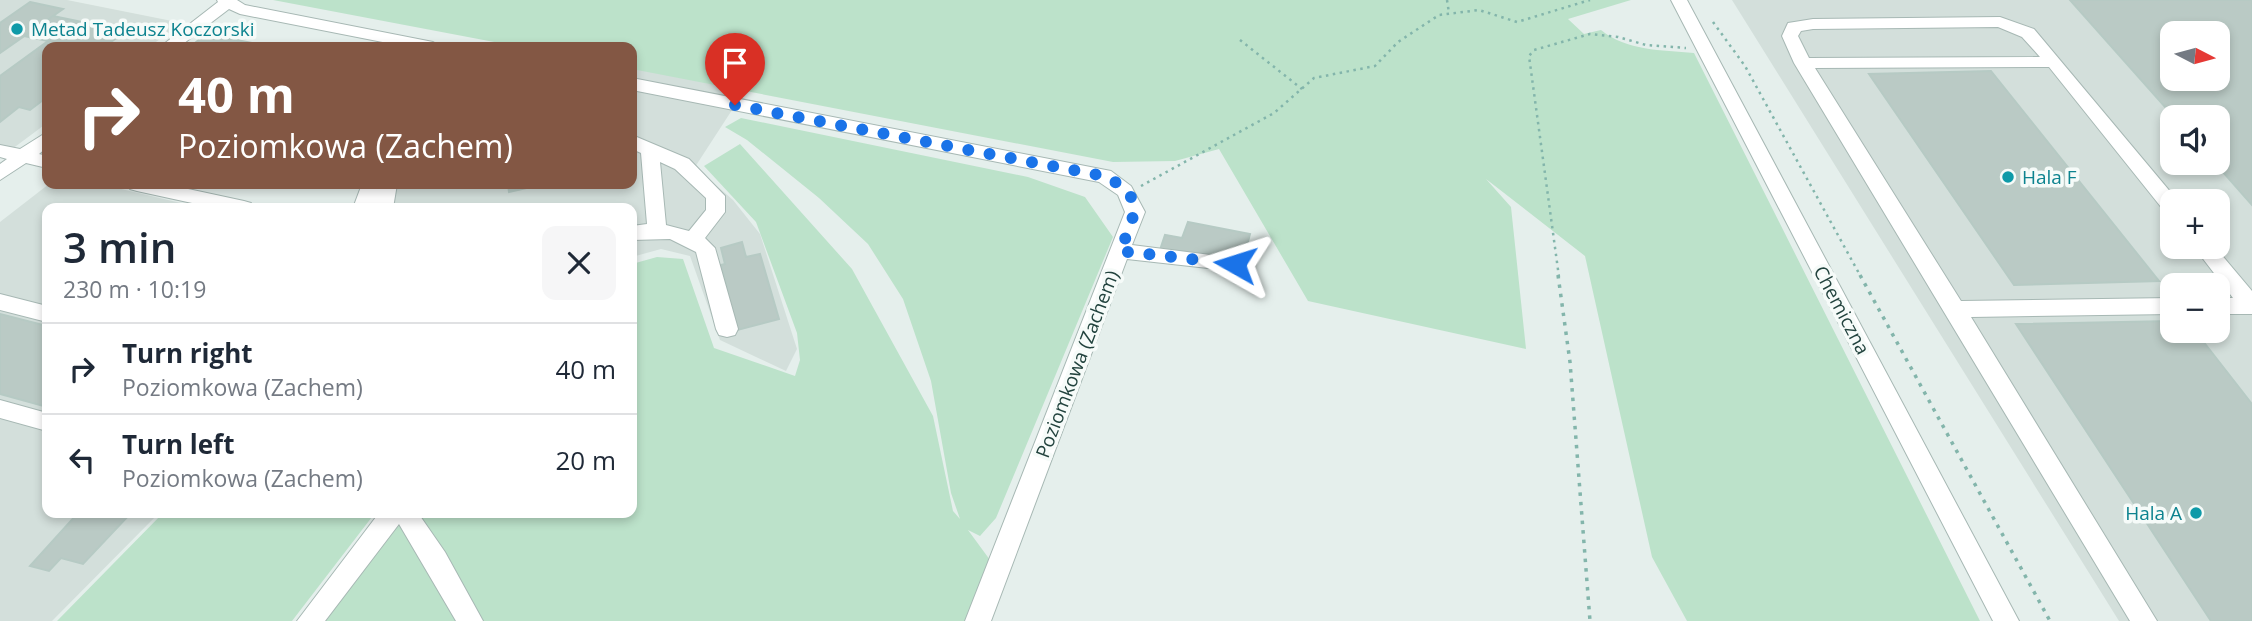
<!DOCTYPE html>
<meta charset="utf-8">
<style>
body{margin:0;font-family:"Open Sans",sans-serif;background:#f6f6f7;color:#1f2937;height:100vh;display:flex;flex-direction:column;font-size:26px;white-space:nowrap}
*{box-sizing:border-box;margin:0}
p{font-size:23px;color:#747a83}
.icon{flex:none;width:38px;height:38px;fill:none;stroke:currentColor;stroke-width:2;stroke-linecap:round;stroke-linejoin:round}
.map{position:relative;flex:1;overflow:hidden}
.drawer{position:absolute;left:42px;top:203px;width:595px;height:315px;display:flex;flex-direction:column;background:#fff;border-radius:14px;box-shadow:0 4px 10px #0003}
.drawer>*{flex:none}
.banner{position:absolute;left:42px;top:42px;width:595px;height:147px;border-radius:14px;box-shadow:0 4px 10px #0003;background:#835744;color:#fff;overflow:hidden}
.needle{width:46px;rotate:96deg}
.buttons{position:absolute;left:2160px;top:21px;display:grid;gap:14px}
.buttons a{display:grid;place-items:center;width:70px;height:70px;border-radius:14px;background:#fff;box-shadow:0 4px 10px #0003;font-size:35px}
.pin{position:absolute;display:grid;place-items:center;width:60px;height:60px;color:#fff;margin:-72px -30px;border-radius:50% 50% 50% 0;rotate:-45deg;box-shadow:0 0 7px #0007}
.pin .icon{rotate:45deg}
.me{position:absolute;width:77px;margin:-38px;rotate:276deg;stroke-linejoin:round;filter:drop-shadow(0 0 5px #0008)}
.turn{display:flex;align-items:center;gap:24px;height:147px;padding:0 21px;font-size:32px}
.turn .icon{width:91px;height:91px;stroke-width:2.5}
.turn b{display:block;font-size:49px;line-height:60px}
.round{display:grid;place-items:center;flex:none;width:74px;height:74px;border-radius:14px;background:#f6f6f7}
.overview{display:flex;align-items:center;justify-content:space-between;height:119px;padding:0 21px}
h1{font-size:42px;font-weight:600;line-height:52px}
ul{padding:0;list-style:none}
li{display:flex;align-items:center;gap:21px;height:91px;padding:0 21px;border-top:2px solid #e0e1e3}
li div{flex:1}
li b{display:block;font-size:26px}
li em{font-style:normal}
.map>svg:first-child{display:block}
.built{fill:#d3dfdb;fill-rule:evenodd}
.green{fill:#bce2ca}
.building{fill:#bacac5;stroke:#b6cac4;stroke-width:2;fill-rule:evenodd}
.lines{fill:none;stroke-linecap:round;stroke-linejoin:round}
.minor-casing{stroke:#a7b8b4;stroke-width:2}
.path-far1{stroke:#83b5ab;stroke-width:2.5;stroke-dasharray:2.5 4.5;stroke-linecap:butt}
.path{stroke:#83b5ab;stroke-width:3.5;stroke-dasharray:3.5 6;stroke-linecap:butt}
.minor{fill:#fff;fill-rule:evenodd}
.route{stroke:#1a73e8;stroke-width:12;stroke-dasharray:0 21.6}
.culture-dot{fill:#0f9aa8;stroke:#f6fbf9;stroke-width:2.5}
.labels{text-anchor:middle;stroke-width:7;stroke-linejoin:round;paint-order:stroke}
.culture-label{font-size:19px;fill:#0d838f;stroke:#f6fbf9;text-anchor:start}
.street-label{font-size:19px;fill:#22433e;stroke:#f6fbf9}
</style>
<div class="map">
<svg width="2252" height="621" viewBox="0 0 2252 621">
<rect width="100%" height="100%" fill="#e5efec"/>
<path class="built" d="M0,0h67l115,23 -33,24h-102v76l-47,35z
M1732,0h520v621h-133zM2172,33h45v46h-45zM2172,117h45v46h-45zM2172,201h45v46h-45zM2172,285h45v46h-45z
M632,66l113,24 -50,77 38,33 27,34 37,115 -11,22 -66,-31 -30,-84 -29,-7 -29,8v-49h-259l7,-24h252z
M49,184h51l102,24h-155v305h112l-107,108h-52v-399z"/>
<path class="green" d="M273,0h1358l-63,19 16,15 17,-4c26,21 60,20 93,23l286,568h-293l-35,-64 -67,-301 -99,-77 25,28 15,142 -218,-48 -89,-152 -44,12 -62,1 -481,-93v-22h-112z
M741,118l287,59 57,20 28,40 -117,281 -16,18 -12,-6 22,30 -23,61h-648l78,-108h235v-249l25,-7 26,2 31,89 81,28 5,-16 -3,-27 -41,-111 -52,-56 36,-22 112,125 81,147 20,95 7,8 -9,-26 -20,-112 -28,-82 -35,-55 -49,-46 -72,-58 -22,-13z
M163,513h212l-83,108h-235z"/>
<path class="building" d="M2070,0h182v205l-37,-42h2v-46h-43zM2172,33h45v46h-45z
M30,2l33,7 -63,44v-30z
M53,16l73,15 -22,16h-57v50l-17,13 -11,-3 -19,15v-46l48,-35 -24,-5z
M206,34l66,13h-82z
M1991,71l168,210 -145,4 -145,-211z
M508,184h36l-35,8z
M1188,222l62,12 -5,19 -6,-2 -4,13 -75,-14 5,-15 17,3z
M742,242l4,15 14,-3 19,65 -42,11 -16,-65 4,-1 -4,-16z
M0,314l47,12v81l-47,-13z
M2172,321v10h23l57,73v217h-41l-195,-297z
M78,513h53l-48,51 -22,-6 -12,13 -19,-5z"/>
<g class="lines">
<defs>
<path id="minor" d="M217,0h20l8,5 188,37 9,5h-34l-168,-33 -11,-5 -50,38h-19l58,-45z
M1671,0h16l332,621h-26z
M2000,17l34,12 144,172h-6v13l-7,-2 -116,-145 -234,1 146,233 211,-3v16l-201,3 186,304h-27l-336,-558 -12,-27 6,-13 25,-4zM1998,27l24,10 18,20 -231,1 -11,-22 3,-5 12,-2z
M632,78l479,93 20,15 14,26 -13,33 110,14 3,5 -3,5 -7,2 -108,-12 -136,362h-26l160,-409 -7,-17 -19,-13 -467,-92z
M47,132v15l-8,7 8,2v12l-21,-5 -26,17v-16l7,-5 -7,-2v-12l20,4z
M632,135l57,24 36,37v16l-20,26 10,10 23,81 -3,6 -8,2 -8,-2 -3,-6 -20,-77 -26,-13 -38,1v-14l15,-2 -6,-71 -9,-4zM660,162l15,7 31,29v12l-17,21 -23,-6z
M127,184h38l79,17 7,2 3,5h-39l-78,-17 -7,-2z
M362,184h35l-4,24h-20l1,-5 -1,5h-20z
M2194,247h21l37,44v23h-35v-16h16z
M0,294l47,12v16l-47,-12z
M0,400l47,13v18l-47,-13z
M379,513h39l27,39 38,69h-27l-57,-97 -74,97h-28z"/>
</defs>
<use href="#minor" class="minor-casing"/>
<path class="path-far1" d="M1447,0l2,13
M1713,22l32,44 116,211
M1240,40l62,49
M1141,186l133,-73 40,-35 61,-12 23,-24 41,-27 40,-5 38,12 73,-22
M1559,277l-30,-221 5,-6 56,-16 28,3 28,8 40,3"/>
<path class="path" d="M1558,275l12,87 20,259
M1860,275l190,346"/>
<use href="#minor" class="minor"/>
</g>
<g class="lines">
<path class="route" d="M735,105l369,71c43,21 31,38 16,75l115,13"/>
</g>
<g class="culture-dot">
<circle cx="17" cy="29" r="7"/>
<circle cx="2008" cy="177" r="7"/>
<circle cx="2196" cy="513" r="7"/>
</g>
<g class="labels">
<g class="culture-label">
<text x="31" y="36">Metad Tadeusz Koczorski</text>
<text x="2022" y="184">Hala F</text>
<text x="2182" y="520" text-anchor="end">Hala A</text>
</g>
<g class="street-label">
<text transform="translate(1842 310) rotate(62)" y="7">Chemiczna</text>
<text transform="translate(1077 364) rotate(-69)" y="7">Poziomkowa (Zachem)</text>
</g>
</g>
</svg>
<div class="buttons">
<a><svg class="needle" viewBox="-14 -14 28 28"><path d="M0-13l5 13h-10z" fill="#e53935"/><path d="M0 13l5-13h-10z" fill="#747a83"/></svg></a>
<a><svg class="icon" aria-label="sound" viewBox="0 0 24 24"><path d="M4 9h4l5-4v14l-5-4H4zM17 9q2 3 0 6"/></svg></a>
<a>+</a>
<a>−</a>
</div>
<div class="pin" style="left:735px;top:105px;background:#d93025"><svg class="icon" aria-label="arrive" viewBox="0 0 24 24"><path d="M6 21V4h12l-3 4 3 4H6"/></svg></div>
<svg class="me" style="left:1235px;top:264px" viewBox="-20 -20 40 40"><path d="M0-17L14 15 0 8-14 15z" fill="#1a73e8" stroke="#fff" stroke-width="4"/></svg>
<div class="banner">
<div class="turn"><svg class="icon" aria-label="right" viewBox="0 0 24 24"><path d="M7 20v-9h11M14 6l5 5-5 5"/></svg><div><b>40 m</b>Poziomkowa (Zachem)</div></div>
</div>
<section class="drawer">
<div class="overview"><div><h1>3 min</h1><p>230 m · 10:19</p></div><a class="round"><svg class="icon" aria-label="close" viewBox="0 0 24 24"><path d="M6 6l12 12M18 6L6 18"/></svg></a></div>
<ul>
<li><svg class="icon" aria-label="right" viewBox="0 0 24 24"><path d="M7 20v-9h11M14 6l5 5-5 5"/></svg><div><b>Turn right</b><p>Poziomkowa (Zachem)</p></div><em>40 m</em></li>
<li><svg class="icon" aria-label="left" viewBox="0 0 24 24"><path d="M17 20v-9H6M10 6l-5 5 5 5"/></svg><div><b>Turn left</b><p>Poziomkowa (Zachem)</p></div><em>20 m</em></li>
</ul>
</section>
</div>
